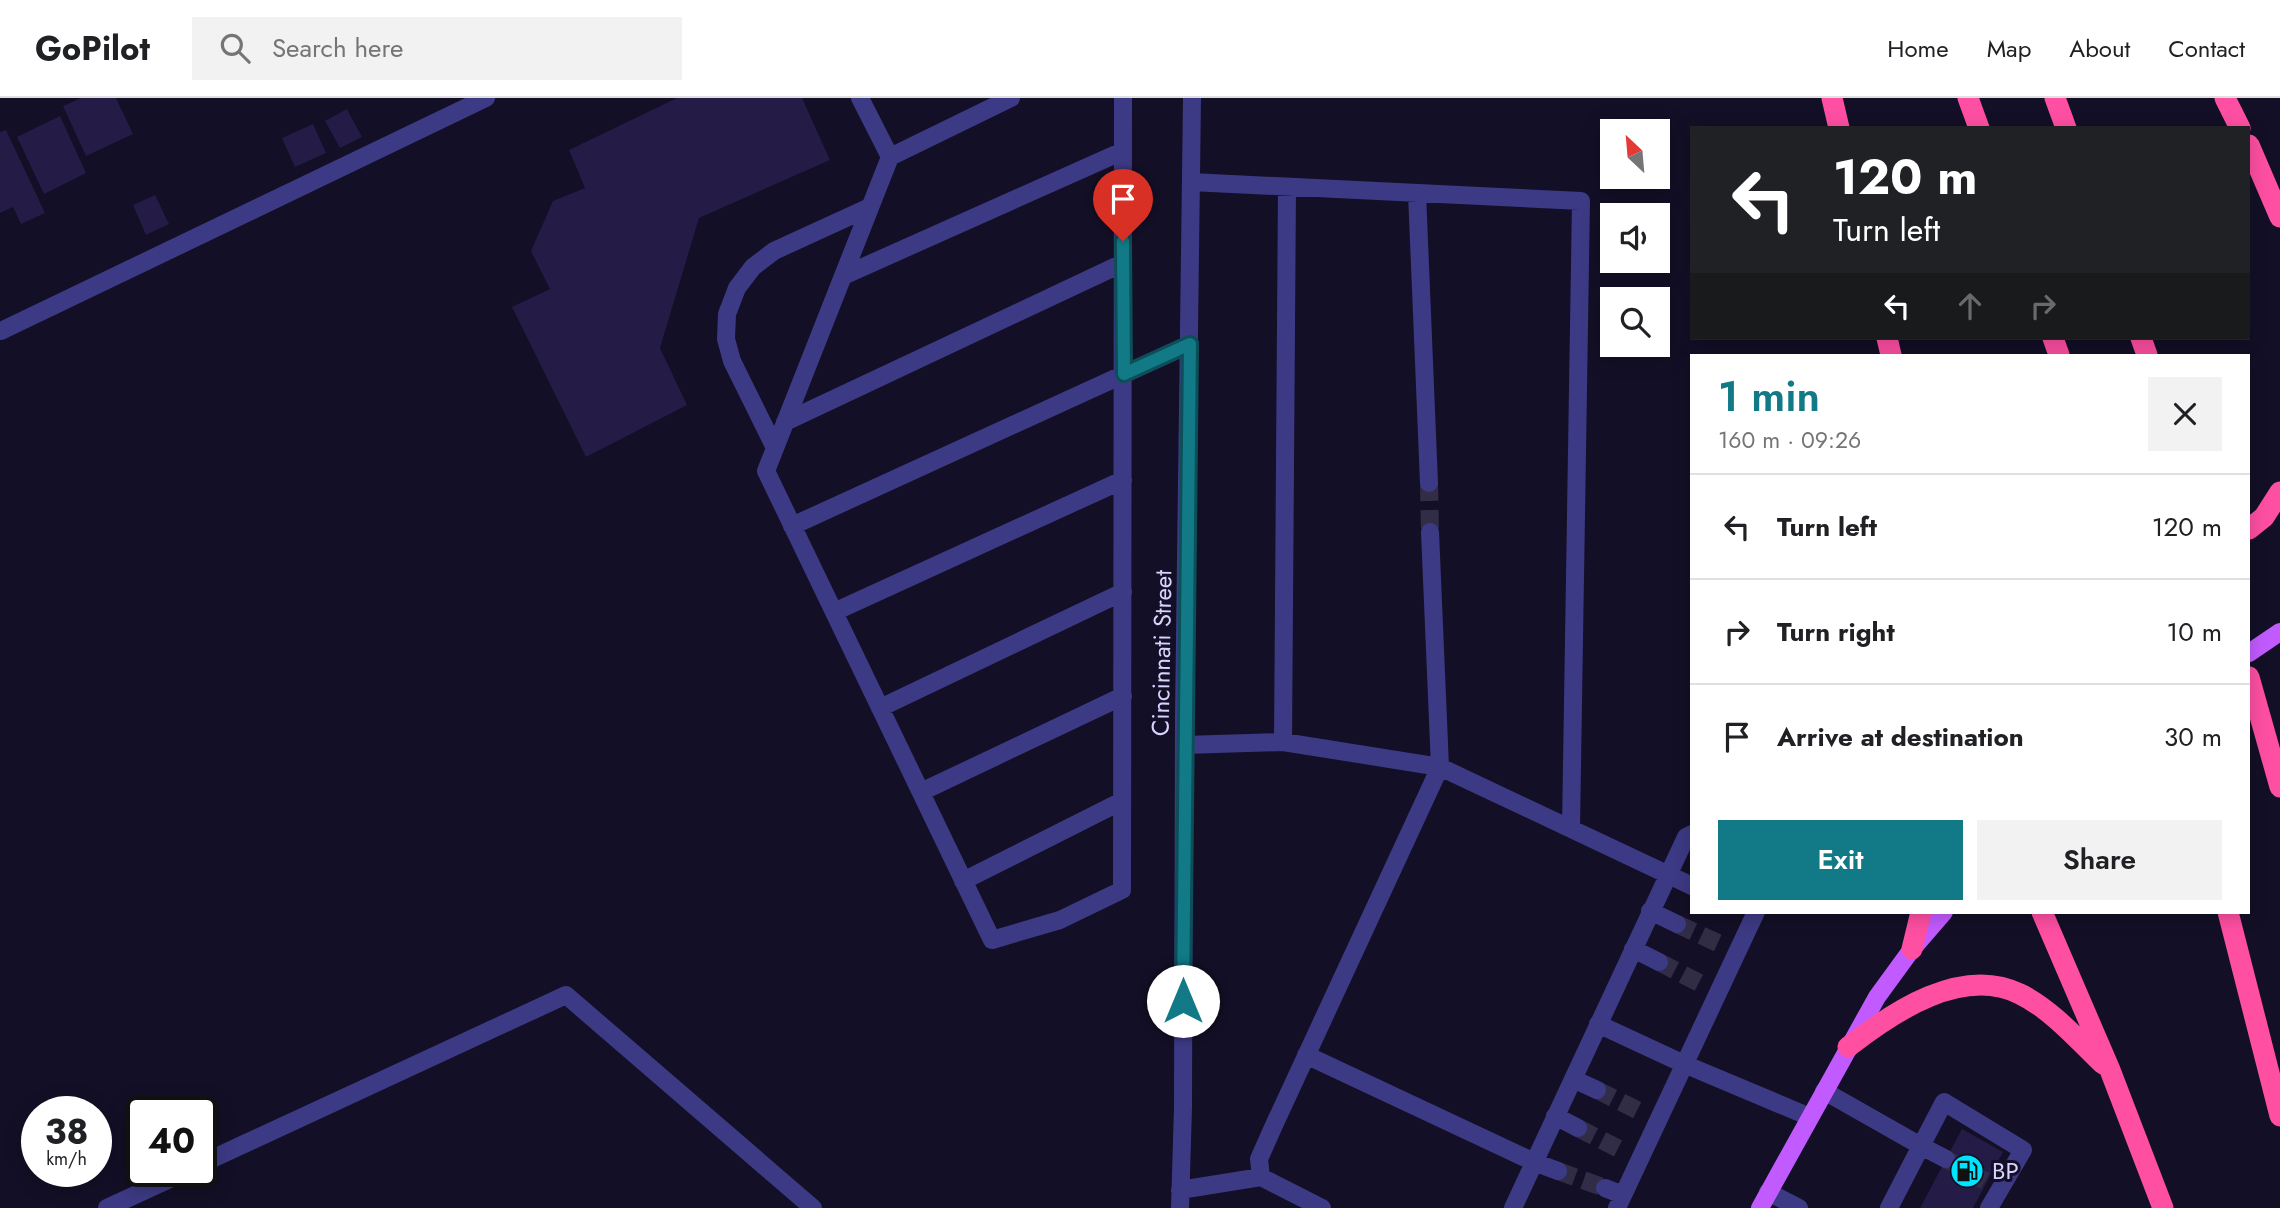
<!DOCTYPE html>
<meta charset="utf-8">
<style>
body{margin:0;font-family:Jost,sans-serif;background:#f2f2f2;color:#202124;height:100vh;display:flex;flex-direction:column;font-size:26px;white-space:nowrap}
*{box-sizing:border-box;margin:0}
p{font-size:23px;color:#757577}
.icon{flex:none;width:38px;height:38px;fill:none;stroke:currentColor;stroke-width:2;stroke-linecap:round;stroke-linejoin:round}
.map{position:relative;flex:1;overflow:hidden}
.details{position:absolute;left:1690px;top:256px;width:560px;height:560px;display:flex;flex-direction:column;background:#fff;border-radius:0px;box-shadow:0 4px 18px #0003}
.details>*{flex:none}
.banner{position:absolute;left:1690px;top:28px;width:560px;height:214px;border-radius:0px;box-shadow:0 4px 18px #0003;background:#202124;color:#fff;overflow:hidden}
.needle{width:46px;rotate:334deg}
.buttons{position:absolute;left:1600px;top:21px;display:grid;gap:14px}
.buttons a{display:grid;place-items:center;width:70px;height:70px;border-radius:0px;background:#fff;box-shadow:0 4px 18px #0003;font-size:35px}
.speed{position:absolute;left:21px;top:998px;display:flex;gap:14px;font-size:35px;font-weight:700;text-align:center}
.speed>*{display:grid;place-content:center;width:91px;height:91px;border-radius:50%;background:#fff;box-shadow:0 4px 18px #0003;line-height:1}
.speed small{font-size:18px;font-weight:400}
.speed .limit{border:4px solid #111;border-radius:10px;background:#fff;color:#111}
.pin{position:absolute;display:grid;place-items:center;width:60px;height:60px;color:#fff;margin:-72px -30px;border-radius:50% 50% 50% 0;rotate:-45deg;box-shadow:0 0 7px #0007}
.pin .icon{rotate:45deg}
.me{position:absolute;width:77px;margin:-38px;rotate:0deg;stroke-linejoin:round;filter:drop-shadow(0 0 5px #0008)}
.turn{display:flex;align-items:center;gap:24px;height:147px;padding:0 28px;font-size:32px}
.turn .icon{width:91px;height:91px;stroke-width:2.5}
.turn b{display:block;font-size:49px;line-height:60px}
.lanes{display:flex;align-items:center;height:66px;padding:0 28px;background:#0003;justify-content:center;gap:35px;direction:ltr}
.lanes .off{opacity:.35}
.round{display:grid;place-items:center;flex:none;width:74px;height:74px;border-radius:0px;background:#f2f2f2}
.head{display:flex;align-items:center;justify-content:space-between;height:119px;padding:0 28px}
h1{font-size:42px;font-weight:600;line-height:52px;color:#127987}
.button{display:flex;gap:14px;margin-top:auto;padding:14px 28px}
.button a{flex:1;height:80px;border-radius:0px;background:#127987;color:#fff;font-size:28px;font-weight:600;line-height:80px;text-align:center}
.button a+a{background:#f2f2f2;color:#202124}
ul{padding:0;list-style:none}
li{display:flex;align-items:center;gap:21px;height:105px;padding:0 28px;border-top:2px solid #e0e0e0}
li div{flex:1}
li b{display:block;font-size:26px}
li em{font-style:normal}
header{display:flex;align-items:center;gap:42px;box-sizing:border-box;height:98px;padding:0 35px;background:#fff;border-bottom:2px solid #e0e0e0}
header strong{font-size:33px}
nav{display:flex;gap:38px;margin-inline-start:auto;font-size:24px}
.search{width:490px;height:63px;background:#f2f2f2;display:flex;align-items:center;gap:18px;box-sizing:border-box;padding:0 24px;border-radius:0px;color:#757577;font-size:26px}
.map>svg:first-child{display:block}
.building{fill:#241b47}
.lines{fill:none;stroke-linecap:round;stroke-linejoin:round}
.minor-tunnel{stroke:#312d47;stroke-width:18;stroke-dasharray:18 9;stroke-linecap:butt}
.minor{stroke:#3d3a85;stroke-width:18}
.major{stroke:#c25bff;stroke-width:18}
.highway{stroke:#ff4fa3;stroke-width:21}
.route-casing{stroke:#0c4f58;stroke-width:18}
.route{stroke:#127987;stroke-width:12}
.labels{text-anchor:middle;stroke-width:6;stroke-linejoin:round;paint-order:stroke}
.street-label{font-size:24px;fill:#d9d4ff;stroke:#130f26}
.poi-label{font-size:24px;fill:#d9d4ff;stroke:#130f26;text-anchor:start}
</style>
<header>
<strong>GoPilot</strong>
<div class="search"><svg class="icon" aria-label="search" viewBox="0 0 24 24"><circle cx="10" cy="10" r="6"/><path d="M15 15l6 6"/></svg>Search here</div>
<nav><a>Home</a><a>Map</a><a>About</a><a>Contact</a></nav>
</header>
<div class="map">
<svg width="2280" height="1110" viewBox="0 0 2280 1110">
<rect width="100%" height="100%" fill="#130f26"/>
<path class="building" d="M81,0h35l17,36 -47,22 -23,-50z
M677,0h125l28,62 -131,58 -39,130 27,57 -101,52 -74,-150 38,-18 -19,-38 22,-50 32,-13 -16,-38z
M347,11l15,28 -22,11 -15,-27z
M60,18l26,57 -42,21 -27,-57z
M313,26l13,29 -31,14 -13,-29z
M6,32l39,83 -24,11 -8,-17 -13,6v-81z
M155,97l14,29 -23,11 -13,-30z
M1962,1031l41,23 -30,56h-53z"/>
<g class="lines">
<path class="minor-tunnel" d="M1429,385l1,49
M1677,826l45,21
M1659,864l44,23
M1597,992l44,22
M1578,1030l45,23
M1946,1061l41,23
M1558,1073l47,17"/>
<path class="minor" d="M860,0l30,59
M1011,0l-121,59 -124,314 226,469 68,-20 62,-30 1,-792
M1191,84l390,19 -10,627
M1417,95l12,290
M843,178l280,-125
M1,233l485,-233
M785,324l338,-159
M775,350l-43,-87 -6,-22 1,-25 10,-26 16,-21 21,-16 96,-44
M792,428l398,-182
M834,514l289,-132
M880,610l243,-116
M1283,644l4,-555
M1184,647l99,-3 157,25 -10,-235
M921,694l202,-96
M963,783l159,-80
M1650,813l27,13
M1633,851l26,13
M1598,926l86,40 126,53
M1306,957l228,107 24,9
M1573,981l24,11
M1824,993l97,55 -32,62
M1555,1018l23,12
M1946,1061l-25,-13 23,-44 79,48 -34,58
M201,1066l365,-169 247,213
M1261,1079l-2,-18 16,-36 165,-356 252,119
M1605,1090l18,7
M1180,1092l81,-13 61,31
M1768,1094l31,16
M107,1110l80,-37
M1180,1110l3,-101 1,-390 8,-619
M1513,1110l173,-371 6,-3
M1617,1110l139,-296"/>
<path class="major" d="M2249,555l31,-21
M1760,1110l117,-211 35,-48 32,-37"/>
<path class="highway" d="M1832,0l7,30
M1968,0l11,30
M2055,0l11,30
M2225,0l15,30
M2249,47l31,72
M1887,240l4,17
M2053,240l6,17
M2141,240l6,17
M2249,431l15,-12 16,-25
M2249,579l31,110
M2042,814l68,158 53,138
M2228,814l52,204
M1912,851l9,-37
M1848,949c45,-35 114,-82 172,-53 31,15 59,47 83,70"/>
</g>
<g class="lines">
<defs>
<path id="route" d="M1123,143l1,133 66,-30 -7,657"/>
</defs>
<use href="#route" class="route-casing"/>
<use href="#route" class="route"/>
</g>
<defs>
<symbol id="fuel-disc" viewBox="-11 -11 22 22"><circle r="9.5" fill="#00e5ff" stroke="#130f26"/><path d="M-5.5-6h7V0h2V4h1.3V-2.5L3-4.5l.8-.8L6-3V5H2.5V1h-1V6h-7ZM-4.2-4.7v3.2H.2V-4.7Z" fill="#111"/></symbol>
</defs>
<g fill-rule="evenodd">
<use href="#fuel-disc" x="1948" y="1054" width="38" height="38"/>
</g>
<g class="labels">
<g class="street-label">
<text transform="translate(1162 555) rotate(-89)" y="8">Cincinnati Street</text>
</g>
<g class="poi-label">
<text x="1992" y="1081">BP</text>
</g>
</g>
</svg>
<div class="buttons">
<a><svg class="needle" viewBox="-14 -14 28 28"><path d="M0-13l5 13h-10z" fill="#e53935"/><path d="M0 13l5-13h-10z" fill="#757577"/></svg></a>
<a><svg class="icon" aria-label="sound" viewBox="0 0 24 24"><path d="M4 9h4l5-4v14l-5-4H4zM17 9q2 3 0 6"/></svg></a>
<a><svg class="icon" aria-label="search" viewBox="0 0 24 24"><circle cx="10" cy="10" r="6"/><path d="M15 15l6 6"/></svg></a>
</div>
<div class="speed"><div>38<small>km/h</small></div><div class="limit">40</div></div>
<div class="pin" style="left:1123px;top:143px;background:#d93025"><svg class="icon" aria-label="arrive" viewBox="0 0 24 24"><path d="M6 21V4h12l-3 4 3 4H6"/></svg></div>
<svg class="me" style="left:1183px;top:903px" viewBox="-20 -20 40 40"><circle r="19" fill="#fff"/><path d="M0-13L10 11 0 6-10 11z" fill="#127987"/></svg>
<div class="banner">
<div class="turn"><svg class="icon" aria-label="left" viewBox="0 0 24 24"><path d="M17 20v-9H6M10 6l-5 5 5 5"/></svg><div><b>120 m</b>Turn left</div></div>
<div class="lanes"><svg class="icon" aria-label="left" viewBox="0 0 24 24"><path d="M17 20v-9H6M10 6l-5 5 5 5"/></svg><svg class="icon off" aria-label="ahead" viewBox="0 0 24 24"><path d="M12 20V5M6 11l6-6 6 6"/></svg><svg class="icon off" aria-label="right" viewBox="0 0 24 24"><path d="M7 20v-9h11M14 6l5 5-5 5"/></svg></div>
</div>
<section class="details">
<div class="head"><div><h1>1 min</h1><p>160 m · 09:26</p></div><a class="round"><svg class="icon" aria-label="close" viewBox="0 0 24 24"><path d="M6 6l12 12M18 6L6 18"/></svg></a></div>
<ul>
<li><svg class="icon" aria-label="left" viewBox="0 0 24 24"><path d="M17 20v-9H6M10 6l-5 5 5 5"/></svg><div><b>Turn left</b></div><em>120 m</em></li>
<li><svg class="icon" aria-label="right" viewBox="0 0 24 24"><path d="M7 20v-9h11M14 6l5 5-5 5"/></svg><div><b>Turn right</b></div><em>10 m</em></li>
<li><svg class="icon" aria-label="arrive" viewBox="0 0 24 24"><path d="M6 21V4h12l-3 4 3 4H6"/></svg><div><b>Arrive at destination</b></div><em>30 m</em></li>
</ul>
<div class="button"><a>Exit</a><a>Share</a></div>
</section>
</div>
